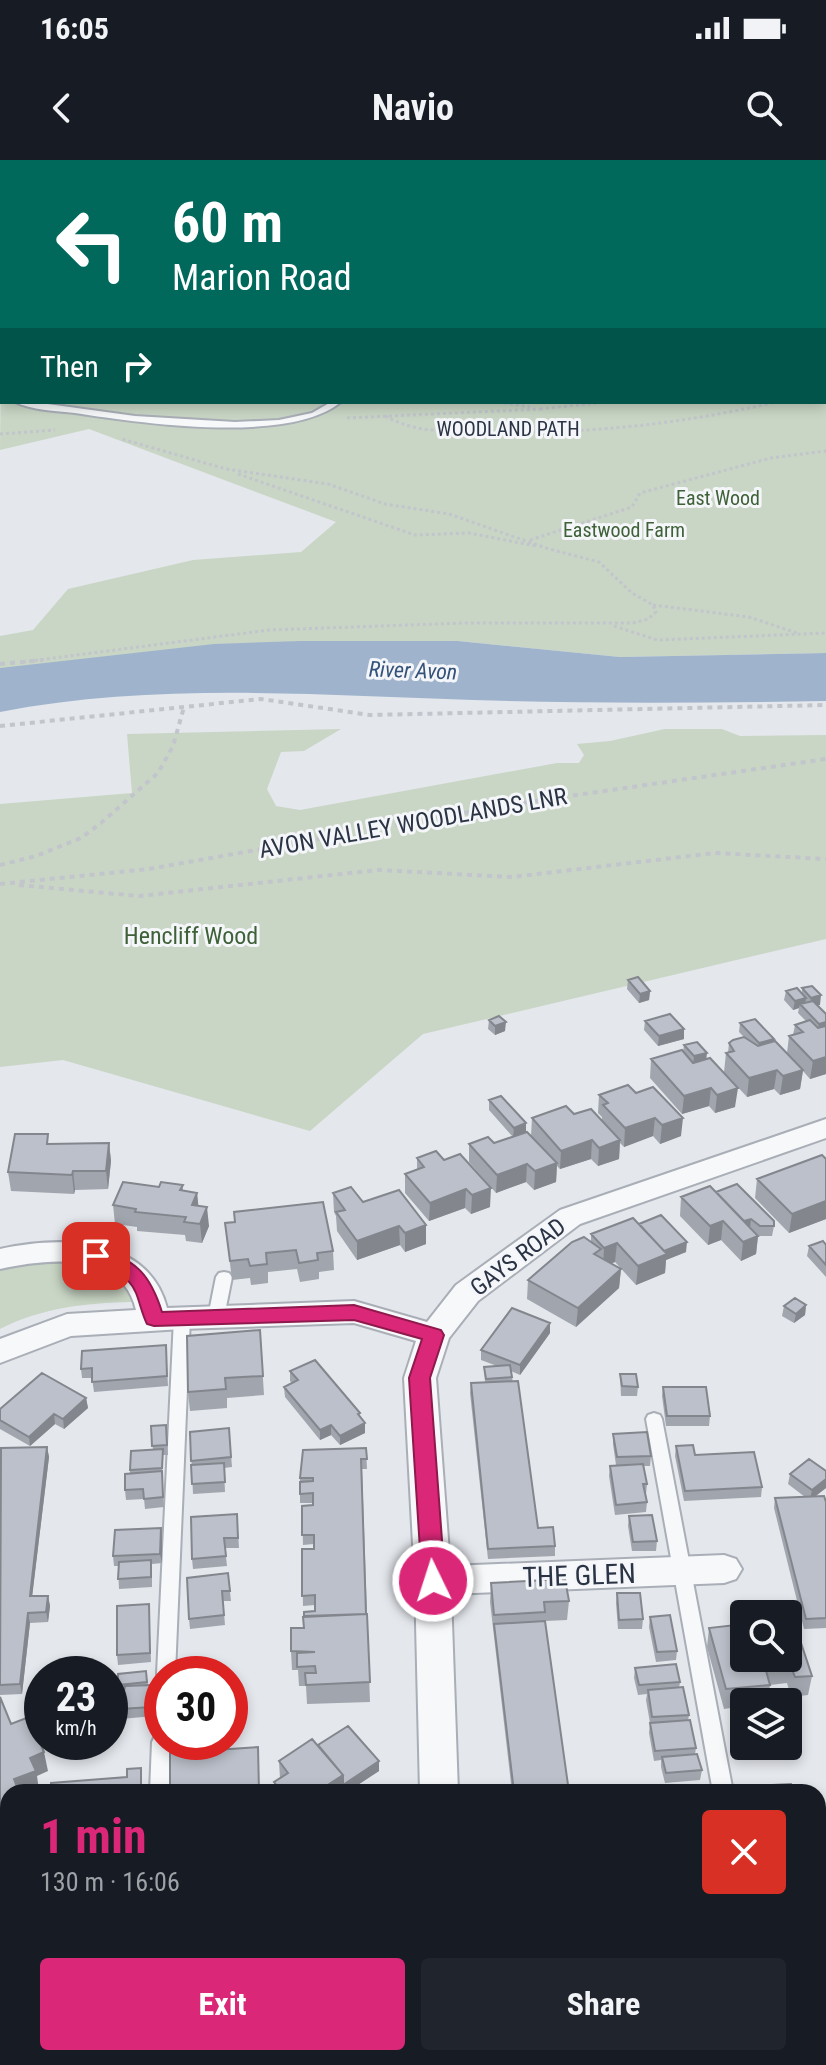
<!DOCTYPE html>
<meta charset="utf-8">
<style>
body{margin:0;font-family:"Roboto Condensed",sans-serif;background:#20242c;color:#f1f3f6;height:100vh;display:flex;flex-direction:column;font-size:30px;white-space:nowrap}
*{box-sizing:border-box;margin:0}
p{font-size:26px;color:#9ea1a6}
.icon{flex:none;width:44px;height:44px;fill:none;stroke:currentColor;stroke-width:2;stroke-linecap:round;stroke-linejoin:round}
.map{position:relative;flex:1;overflow:hidden}
.drawer{position:absolute;left:0px;top:1624px;width:826px;height:282px;display:flex;flex-direction:column;background:#171b24;border-radius:24px 24px 0 0;box-shadow:0 4px 12px #0003}
.drawer>*{flex:none}
.top-card{position:absolute;left:0px;top:0px;width:826px;height:244px;box-shadow:0 4px 12px #0003;background:#00695c;color:#fff;overflow:hidden}
.fabs{position:absolute;left:730px;top:1440px;display:grid;gap:16px}
.fabs a{display:grid;place-items:center;width:72px;height:72px;border-radius:8px;background:#171b24;box-shadow:0 4px 12px #0003;font-size:40px}
.speed{position:absolute;left:24px;top:1496px;display:flex;gap:16px;font-size:40px;font-weight:700;text-align:center}
.speed>*{display:grid;place-content:center;width:104px;height:104px;border-radius:50%;background:#171b24;box-shadow:0 4px 12px #0003;line-height:1}
.speed small{font-size:20px;font-weight:400}
.speed .limit{border:12px solid #d22;background:#fff;color:#111}
.pin{position:absolute;display:grid;place-items:center;width:68px;height:68px;color:#fff;margin:-34px;border-radius:16px;box-shadow:0 4px 12px #0006}
.me{position:absolute;width:88px;margin:-44px;rotate:356deg;stroke-linejoin:round;filter:drop-shadow(0 0 6px #0008)}
.turn{display:flex;align-items:center;gap:28px;height:168px;padding:0 40px;font-size:36px}
.turn .icon{width:104px;height:104px;stroke-width:2.5}
.turn b{display:block;font-size:56px;line-height:68px}
.then{display:flex;align-items:center;height:76px;padding:0 40px;background:#0003;gap:16px;font-size:30px}
.round{display:grid;place-items:center;flex:none;width:84px;height:84px;border-radius:8px;background:#20242c}
.overview{display:flex;align-items:center;justify-content:space-between;height:136px;padding:0 40px}
h1{font-size:48px;font-weight:700;line-height:60px;color:#db2777}
.cta{display:flex;gap:16px;margin-top:auto;padding:16px 40px}
.cta a{flex:1;height:92px;border-radius:8px;background:#db2777;color:#fff;font-size:32px;font-weight:700;line-height:92px;text-align:center}
.cta a+a{background:#20242c;color:#f1f3f6}
.status{display:flex;justify-content:space-between;align-items:center;height:56px;padding:0 40px;background:#171b24;direction:ltr}
.status svg{height:22px;fill:currentColor}
header{display:flex;justify-content:space-between;align-items:center;height:104px;padding:0 40px;background:#171b24;font-size:36px;font-weight:700}
.map>svg:first-child{display:block}
.green{fill:#c9d6c5}
.water{fill:#9fb4cc}
.lines{fill:none;stroke-linecap:round;stroke-linejoin:round}
.service-casing{stroke:#a9aeb7;stroke-width:4}
.minor-casing{stroke:#a9aeb7;stroke-width:4}
.path-far1{stroke:#c2c5cb;stroke-width:3;stroke-dasharray:3 3;stroke-linecap:butt}
.path{stroke:#c2c5cb;stroke-width:4;stroke-dasharray:5 5;stroke-linecap:butt}
.service{fill:#f7f8fa;fill-rule:evenodd}
.minor{fill:#f7f8fa;fill-rule:evenodd}
.wall{fill:#a1a5ae}
.shaded-wall{fill:#83868d}
.building{fill:#bbc0ca;stroke:#83868d;stroke-width:2}
.route{fill:#db2777;stroke:#8e194d;stroke-width:2}
.labels{text-anchor:middle;stroke-width:6;stroke-linejoin:round;paint-order:stroke}
.far-street-label{font-size:20px;fill:#2b3445;stroke:#f4f6f9}
.far-park-label{font-size:20px;fill:#3f6138;stroke:#f4f6f9}
.far-water-label{font-size:22px;font-style:italic;fill:#34527a;stroke:#f4f6f9}
.street-label{font-size:24px;fill:#2b3445;stroke:#f4f6f9}
.park-label{font-size:24px;fill:#3f6138;stroke:#f4f6f9}
.near-street-label{font-size:28px;fill:#2b3445;stroke:#f4f6f9}
</style>
<div class="status"><b>16:05</b><svg viewBox="0 0 49 12"><path d="M0 12V9h3v3zM5 12V6h3v6zM10 12V3h3v9zM15 12V0h3v12zM26 1h20v11H26zM47 4h2v5h-2z"/></svg></div>
<header><svg class="icon" aria-label="back" viewBox="0 0 24 24"><path d="M15 5l-7 7 7 7"/></svg>Navio<svg class="icon" aria-label="search" viewBox="0 0 24 24"><circle cx="10" cy="10" r="6"/><path d="M15 15l6 6"/></svg></header>
<div class="map">
<svg width="826" height="1905" viewBox="0 0 826 1905">
<rect width="100%" height="100%" fill="#e4e7ec"/>
<path class="green" d="M302,0h524v493l-206,4 -162,-16h-158l-300,33v-38l33,-6 35,-41 125,-29 108,-8 35,-30 -247,-93 -89,21 2,-189v141h822v-240h-528z
M341,569l-37,22 -23,1 -14,37 9,17 24,4 257,-47h22l5,-8 -7,-11 33,-3 55,-12h57l18,7 86,-1v204l-403,95 -113,97 -247,-71 -63,7v-263l132,-11 -5,-59z
M74,1098c25,8 49,15 62,39l-5,5c-46,1 -90,6 -131,27v-62z"/>
<path class="water" d="M300,481h158l162,16 206,-4v48c-118,2 -235,3 -353,-1 -157,-5 -317,-18 -473,12v-44l214,-24z"/>
<g class="lines">
<defs>
<path id="service" d="M2,24v4l-2,1v-4z
M0,237h2v4h-2z
M15,242h18l102,14 100,6 44,-2 33,-7 19,-11h10c-53,43 -201,21 -266,11 -19,-2 -44,-3 -60,-11z
M224,1112l5,1 3,4 -8,40 -2,4h-12l-2,-4 8,-40 3,-4z
M182,1152l6,2 2,4 -15,356h-13v6l-5,-6 17,-356 2,-4z
M654,1253l6,2 2,4 71,373h-20l-67,-373 2,-4z
M162,1574v8h10l-2,50h-20l2,-50 3,-6z
M826,1661v21l-8,4v-21z
M519,1898h28l-3,7h-28z"/>
<path id="minor" d="M0,58h2v8h-2z
M826,959v19l-246,86 -102,77 -29,37 -13,40 14,188 274,-11 12,4 6,10 -6,10 -12,4 -273,11 7,198h-38l-5,-211 -11,-203 12,-37 -62,-18 -172,6 -111,7 -71,27v-24l67,-25 69,-4c-14,-61 -90,-51 -136,-41v-20c59,-13 148,-14 167,59l187,-7 73,21 29,-37 104,-75z
M0,1721h8v38h-8z
M569,1898h48l3,7h-48z"/>
</defs>
<use href="#service" class="service-casing"/>
<use href="#minor" class="minor-casing"/>
<path class="path-far1" d="M332,2l5,-2
M498,242l32,5
M540,249l67,-7
M385,256c34,18 57,14 94,15 102,4 198,-6 297,-29
M347,258l195,-9
M0,274l55,-4
M238,314l177,61 54,-2 67,13
M530,380l102,-33 8,-14 131,-35 55,-7
M653,445l96,12 48,16
M614,466l43,14 169,-7
M23,502l246,-32 195,-7h169l15,-4 8,-7 -3,-7 -21,-12 -33,-31 -50,-13 -100,-35 -64,-10 -57,-20 -102,-15 -104,-30"/>
<path class="path" d="M0,504l43,-4
M0,566l261,-27 109,16 456,-10
M0,705l36,-9 45,-18 20,-15 57,-50 15,-27 11,-39
M0,724l149,-15 372,-66 305,-44
M19,725l120,11 239,-26 134,7 203,-24 111,6"/>
<use href="#service" class="service"/>
<use href="#minor" class="minor"/>
</g>
<path class="wall" d="M628,820l22,11 -1,9 -10,3 -12,-14z
M802,828l18,17h-3l9,9v60l-16,5 -7,-8 -3,18 -20,6 -6,-6 -27,8 -23,-25 2,-19h2l1,-10 15,-6 -5,-5 1,-9 33,19 14,11 2,-17 4,-1 2,-10 11,-4 -8,-8 1,-5 -6,2 -9,-10 2,-9 16,2z
M489,860l16,11 -10,4 -7,-6z
M645,861l39,18 -26,7 -14,-16z
M684,885l22,15 29,47 -20,6 -6,-7 -27,8 -32,-36 1,-19 32,-7z
M628,925l53,51 -21,8 -7,-8 -29,11 -4,-4 -1,16 -21,7 -7,-7 -31,10 -3,-3 -1,16 -22,8 -8,-8 -30,11 -27,-31v-18l25,-1 19,-6 -24,-27v-10l42,36 1,-18 42,-4 28,6v-3l-4,-4 1,-18z
M109,983l2,18 -3,28 -33,1 -1,4 -63,-3 -3,-19 42,-28z
M417,998l27,2 46,47 -19,7 -6,-6 -36,13 -24,-28v-19l12,-4z
M826,999v60l-37,14 -34,-35 2,-19z
M183,1025v6l14,2 1,13 11,20 -7,17 -16,-2 -1,-6 -48,-4v-4l-22,-3 -2,-19 46,-18z
M716,1032l58,34 -2,10h-14l-2,18 -15,7 -20,-21 -13,5 -28,-29 1,-19z
M333,1033l93,32v19l-21,8 -5,-7 -43,15 -20,-29 -1,-15 -2,-4z
M225,1063l108,28 1,19 -15,2v7l-19,3 -3,-13 -29,3v11l-17,2 -1,-7 -18,2z
M639,1064l47,28 -20,8 -1,13 -29,12 -21,-23 -4,1 10,6 -2,19 -43,39 -49,-28 1,-19 63,-38v-8z
M826,1085v32l-19,-21 2,-10z
M806,1145l-1,10 -11,8 -12,-7 2,-10z
M260,1170l4,65 -37,3v10l-37,3 -2,-19z
M550,1173l-30,42 -9,-4 27,157 17,18v10l-67,3 -18,-166 1,-10 14,-1 -1,-15 13,-1 -16,-6v-10z
M166,1185l2,41 -74,6 -2,-14h-10l-1,-9z
M290,1211l70,42v4l5,6v10l-25,12 -9,-10 -11,5 -35,-43 -1,-10 8,-4 -2,-2z
M620,1214l18,13 -1,9h-16z
M663,1227l47,29 -1,10h-43l-4,-30z
M86,1238l2,10 -24,21 -9,-5 -25,22 -30,-17v-20z
M166,1265l2,30h-5l-1,23 2,29 -19,2 -1,-10 -18,1 -1,-10 5,-16v-4l23,-20 -2,-24z
M229,1268l3,39 -8,1 1,24 -32,2 -3,-62z
M613,1274l38,22 -1,10h-7l4,18 -1,10 1,8 -1,10 -31,3 -6,-39 1,-10 6,-1 -3,-21z
M676,1286l86,41 -1,10 -77,4 -9,-45z
M47,1287l2,10 -17,139h16l2,10 -2,16 -18,1 -8,71 -22,1v-243z
M366,1288l1,21h-5l8,233 -63,2 -1,-18h-7l-1,-16h-6l-1,-19 13,-23 11,-17v-6l-12,1 -1,-57h12v-5l-11,1 -1,-39 11,-1v-2h-13v-25z
M826,1311v17l-10,8 10,6v126l-22,1 -30,-121 1,-10 30,-1 -17,-13 2,-10z
M237,1354l2,34h-14l2,18 -34,3 -1,-10z
M629,1356l28,25 -1,10h-24l-4,-25z
M161,1368l1,10v25l-10,1v23l-33,2 -1,-23h-4l-1,-10z
M228,1413l3,28h-8l2,24 -35,4 -1,-10z
M491,1423l78,18 -2,19 -22,1 24,171h-57l-22,-190z
M617,1433l26,26 -1,10h-24l-2,-26z
M149,1444l2,58 -33,3 -1,-10z
M650,1457l27,34 -1,9 -20,2 -7,-35z
M709,1468l79,30 24,18 -4,19 -17,2 -4,-14 -17,2 -3,17h-23v4l-20,3 -17,-62z
M635,1508l45,14 -1,6 10,27 -1,6 8,27 -1,6 7,16 -2,10 -35,3 -4,-16v-7l-7,1 -5,-28 1,-10 -4,-23 1,-6 -9,1 -4,-17z
M146,1511l2,14h5l1,10v21l-33,3 -1,-10 3,-14h-3l-2,-10z
M318,1585l61,26 -32,21h-72l-1,-10 6,-3 -1,-18z
M826,1767v23l-4,-4z
M0,1789h8v76l-8,-1z
M826,1791v51l-8,-7 8,68 -8,2h-130l-2,-7h132v-101z
M413,1898h84l-7,7h-70z"/>
<path class="shaded-wall" d="M31,0h10l1,2h-20z
M171,0h21l-7,2h-21z
M254,0h12l-4,2h-12z
M650,831l-1,9 -10,3 1,-9z
M821,835l-1,10 -10,2 1,-9z
M806,838l-1,9 -5,-3 -1,4 -6,2 2,-9z
M506,862l-1,9 -10,4v-9z
M826,862v9l-9,2 2,-9z
M684,869v10l-26,7 1,-10z
M774,879l-1,9 -15,4 1,-9z
M707,893l-1,9 -13,4 1,-10z
M826,897v17l-16,5 3,-18z
M777,910l-3,19 -27,8 2,-19z
M803,910l-3,19 -20,6 3,-19z
M711,928l-2,18 -27,8 2,-18z
M738,928l-3,19 -20,6 2,-18z
M655,958l-2,18 -29,11 1,-19z
M683,958l-2,18 -21,8 2,-19z
M526,963v10l-13,4 1,-9z
M592,980l-1,19 -31,10 1,-18z
M620,980l-1,19 -21,7 1,-18z
M109,983l2,18 -3,28 -2,-18z
M557,1003l-1,19 -22,8 1,-19z
M527,1004l-1,18 -30,11 1,-18z
M73,1011l2,19 -1,4 -2,-19z
M491,1028l-1,19 -19,7 1,-19z
M466,1029l-1,19 -36,13 1,-18z
M197,1033l2,18 -7,-6z
M826,1041v18l-37,14 3,-19z
M207,1047l2,19 -7,17 -2,-19z
M751,1059l-1,9 -13,-4z
M723,1061l-2,19 -13,5 2,-19z
M426,1065v19l-21,8v-19z
M399,1066l1,19 -43,15v-19z
M758,1076l-2,18 -15,7 2,-19z
M687,1082l-1,10 -20,8 -1,13 -29,12 2,-19 19,-12z
M617,1083l-2,19 -12,5 1,-19z
M621,1109l-2,19 -43,39 2,-19z
M806,1145l-1,10 -11,8 2,-9z
M550,1163v10l-30,42v-10z
M86,1238l2,10 -24,21 -1,-10z
M54,1254l1,10 -25,22 -1,-9z
M365,1263v10l-25,12v-9z
M331,1265v10l-11,5v-10z
M47,1287l2,10 -18,149 -1,-10z
M826,1319v9l-16,12 2,-10z
M161,1368l1,10v25l-2,-9z
M48,1436l2,10 -2,16 -2,-10z
M28,1453l2,10 -8,71 -2,-10z
M153,1525l1,10v21l-2,-9z
M44,1592l4,19 -11,5 2,14 -5,2h-17l-3,-13 16,-21z
M379,1601v10l-32,21h-3l-1,-7z
M343,1615l1,17h-27z
M8,1640v20l-8,4v-21z
M826,1886v17l-8,2h-80l32,-7h48v-10z
M478,1898h19l-7,7h-20z"/>
<path class="building" d="M0,0h31l-9,2h-20v4l-2,1z
M150,0h21l-7,2h-22z
M235,0h19l-4,2h-19z
M638,817l12,14 -10,3 -12,-14z
M812,826l9,9 -10,3 -9,-10z
M797,828l9,10 -11,3 -9,-10z
M813,841l13,13v8l-7,2 -19,-20z
M670,854l14,15 -25,7 -14,-15z
M499,856l7,6 -11,4 -6,-6z
M755,859l19,20 -15,4 -19,-20z
M810,860l8,8 8,-2v31l-13,4 -24,-25 14,-4 -8,-7z
M744,877l14,9 17,-5 28,29 -20,6 -6,-6 -28,8 -23,-25 8,-2 -5,-8 4,-3z
M697,882l10,11 -13,3 -10,-11z
M682,890l11,13 17,-5 28,30 -21,7 -6,-7 -27,8 -33,-37z
M628,925l8,8 17,-6 30,31 -21,7 -7,-7 -30,10 -22,-23 5,-2 -9,-8z
M501,936l25,27 -12,5 -25,-28z
M566,946l8,8 17,-5 29,31 -21,8 -7,-8 -31,11 -29,-33z
M527,972l30,31 -22,8 -8,-7 -30,11 -28,-31 19,-7 6,6z
M15,974h33l-1,10 62,-1 -3,28h-33l-1,4 -64,-3z
M436,991l8,9 16,-6 31,34 -19,7 -6,-6 -36,14 -25,-29 19,-7 -7,-9z
M822,995l4,4v42l-34,13 -35,-35z
M123,1022l36,5 2,-5 22,3 -3,5 17,3 -5,12 15,2 -7,17 -16,-2 2,-5 -51,-5 1,-3 -23,-4z
M737,1024l37,37v5h-14l-9,-7 -7,2 -28,-29z
M710,1026l48,50 -15,6 -20,-21 -13,5 -29,-29z
M351,1027l12,15 36,-12 27,35 -21,8 -6,-7 -42,15 -21,-29 9,-2 -12,-17z
M323,1042l10,49 -16,2 1,7 -19,3 -3,-13 -30,3 1,11 -17,2 -2,-7 -18,2 -5,-38 10,-1 -1,-10z
M661,1055l26,27 -23,9 -25,-27z
M633,1058l34,36 -29,12 -21,-23 -13,5 -13,-14z
M584,1077l17,12 -7,5 27,15 -43,39 -50,-28 44,-38z
M823,1081l3,4v20l-17,-19z
M795,1138l11,7 -10,9 -12,-8z
M512,1148l38,15 -30,42 -39,-15z
M260,1170l3,46 -38,2 1,11 -38,3 -1,-56z
M166,1185l1,31 -75,6v-14l-11,1 1,-18z
M315,1200l45,53 -2,1 7,9 -25,13 -9,-11 -11,5 -36,-43 14,-7 -8,-9z
M510,1205l2,12 -26,2 -2,-12z
M42,1213l44,25 -23,21 -9,-5 -25,23 -29,-17v-11z
M620,1214h16l2,13 -16,-1z
M518,1221l20,147 15,-1 2,19 -67,3 -17,-166z
M663,1227h43l4,29h-43z
M166,1265l1,20 -15,1 -1,-20z
M229,1268l2,29 -40,4 -1,-29z
M647,1272l4,24 -34,1 -4,-23z
M693,1285l2,10 59,-3 8,35 -77,4 -9,-45z
M47,1287l-17,149h18l-2,16 -18,1 -8,71 -20,1 1,-237z
M366,1288l1,11h-6l5,155 -62,2v-4l11,-1v-16l-13,1v-47h12v-14h-12v-29l11,-1v-12l-13,1v-12l13,-1v-3h-13l3,-28z
M163,1289l-1,19 -32,2 1,-19z
M809,1299l17,12v8l-14,11 -22,-16z
M224,1303l1,19 -33,2 -1,-19z
M643,1304l4,20h-4l4,18 -31,3 -6,-39z
M162,1311l1,26 -19,2 -1,-10 -18,1v-16z
M824,1336l2,6v116l-20,1 -31,-121z
M237,1354l1,24h-14l2,18 -34,3 -1,-42z
M652,1355l5,26 -24,1 -4,-26z
M161,1368l-1,26 -47,2 2,-26z
M151,1400v17l-33,2 1,-17z
M228,1413l2,18h-8l2,24 -35,4 -2,-41z
M565,1419l4,22 -25,1 1,10 -51,3 -3,-32z
M617,1433h23l3,26 -24,1z
M149,1444l1,49 -33,2v-49z
M367,1454l3,68 -64,3 -1,-12h11l-1,-7 -18,1v-14l18,-1 -24,-1v-23h13l-1,-11z
M670,1455l7,36 -20,1 -7,-35z
M788,1459h5l19,57 -17,1 -5,-13 -25,3 5,18 -44,4 -17,-61 35,-4v34h44z
M545,1461l24,171h-55l-20,-168z
M676,1504l4,18 -41,3 -4,-17z
M223,1505l-1,9h-39l1,-8z
M146,1511l1,11 -29,3v-11z
M153,1525l-1,22 -32,2 5,-23z
M683,1527l6,28 -37,2 -4,-27z
M0,1537l11,27 18,-7 15,35 -14,6 6,13 -22,8 5,13h-11v8l-8,3z
M690,1560l6,28 -41,3 -5,-28z
M348,1566l31,35 -36,24v-10l-25,-30z
M312,1579l31,36 -26,17h-35l-8,-10 14,-9 -9,-12z
M258,1587l1,45h-89v-39z
M697,1594l5,16 -36,3 -4,-16z
M141,1608v24h-90v-9l76,-6v-8z
M791,1624l3,8h-41l-1,-6z
M0,1789h8v57h-8z
M826,1791v28l-8,-8v-14z
M818,1833l8,21v32l-8,2z
M431,1898h47l-8,7h-33z
M695,1898h75l-32,7h-41z"/>
<path class="route" d="M96,1089c39,9 54,25 66,63l192,-7 87,25 3,5 -14,43 15,203 -3,6 -9,3 -8,-3 -3,-6 -13,-203 13,-39 -68,-19 -200,6 -7,-2c-5,-10 -7,-21 -11,-31 -7,-18 -29,-28 -47,-32l-2,-5z"/>
<g class="labels">
<g class="far-street-label">
<text x="508" y="276">WOODLAND PATH</text>
</g>
<g class="far-park-label">
<text x="718" y="345">East Wood</text>
<text x="624" y="377">Eastwood Farm</text>
</g>
<g class="far-water-label">
<text transform="translate(413 510) rotate(2)" y="8">River Avon</text>
</g>
<g class="street-label">
<text transform="translate(413 663) rotate(-10)" y="8">AVON VALLEY WOODLANDS LNR</text>
<text transform="translate(518 1097) rotate(-37)" y="8">GAYS ROAD</text>
</g>
<g class="park-label">
<text x="191" y="784">Hencliff Wood</text>
</g>
<g class="near-street-label">
<text transform="translate(579 1415) rotate(-2)" y="10">THE GLEN</text>
</g>
</g>
</svg>
<div class="fabs">
<a><svg class="icon" aria-label="search" viewBox="0 0 24 24"><circle cx="10" cy="10" r="6"/><path d="M15 15l6 6"/></svg></a>
<a><svg class="icon" aria-label="layers" viewBox="0 0 24 24"><path d="M12 4l9 5-9 5-9-5zM3 14l9 5 9-5"/></svg></a>
</div>
<div class="speed"><div>23<small>km/h</small></div><div class="limit">30</div></div>
<div class="pin" style="left:96px;top:1096px;background:#d93025"><svg class="icon" aria-label="arrive" viewBox="0 0 24 24"><path d="M6 21V4h12l-3 4 3 4H6"/></svg></div>
<svg class="me" style="left:433px;top:1421px" viewBox="-20 -20 40 40"><circle r="17" fill="#db2777" stroke="#fff" stroke-width="3"/><path d="M0-11L8 9 0 5-8 9z" fill="#fff"/></svg>
<div class="top-card">
<div class="turn"><svg class="icon" aria-label="left" viewBox="0 0 24 24"><path d="M17 20v-9H6M10 6l-5 5 5 5"/></svg><div><b>60 m</b>Marion Road</div></div>
<div class="then">Then<svg class="icon" aria-label="right" viewBox="0 0 24 24"><path d="M7 20v-9h11M14 6l5 5-5 5"/></svg></div>
</div>
<section class="drawer">
<div class="overview"><div><h1>1 min</h1><p>130 m · 16:06</p></div><a class="round" style="background:#d93025;color:#fff"><svg class="icon" aria-label="close" viewBox="0 0 24 24"><path d="M6 6l12 12M18 6L6 18"/></svg></a></div>
<div class="cta"><a>Exit</a><a>Share</a></div>
</section>
</div>
